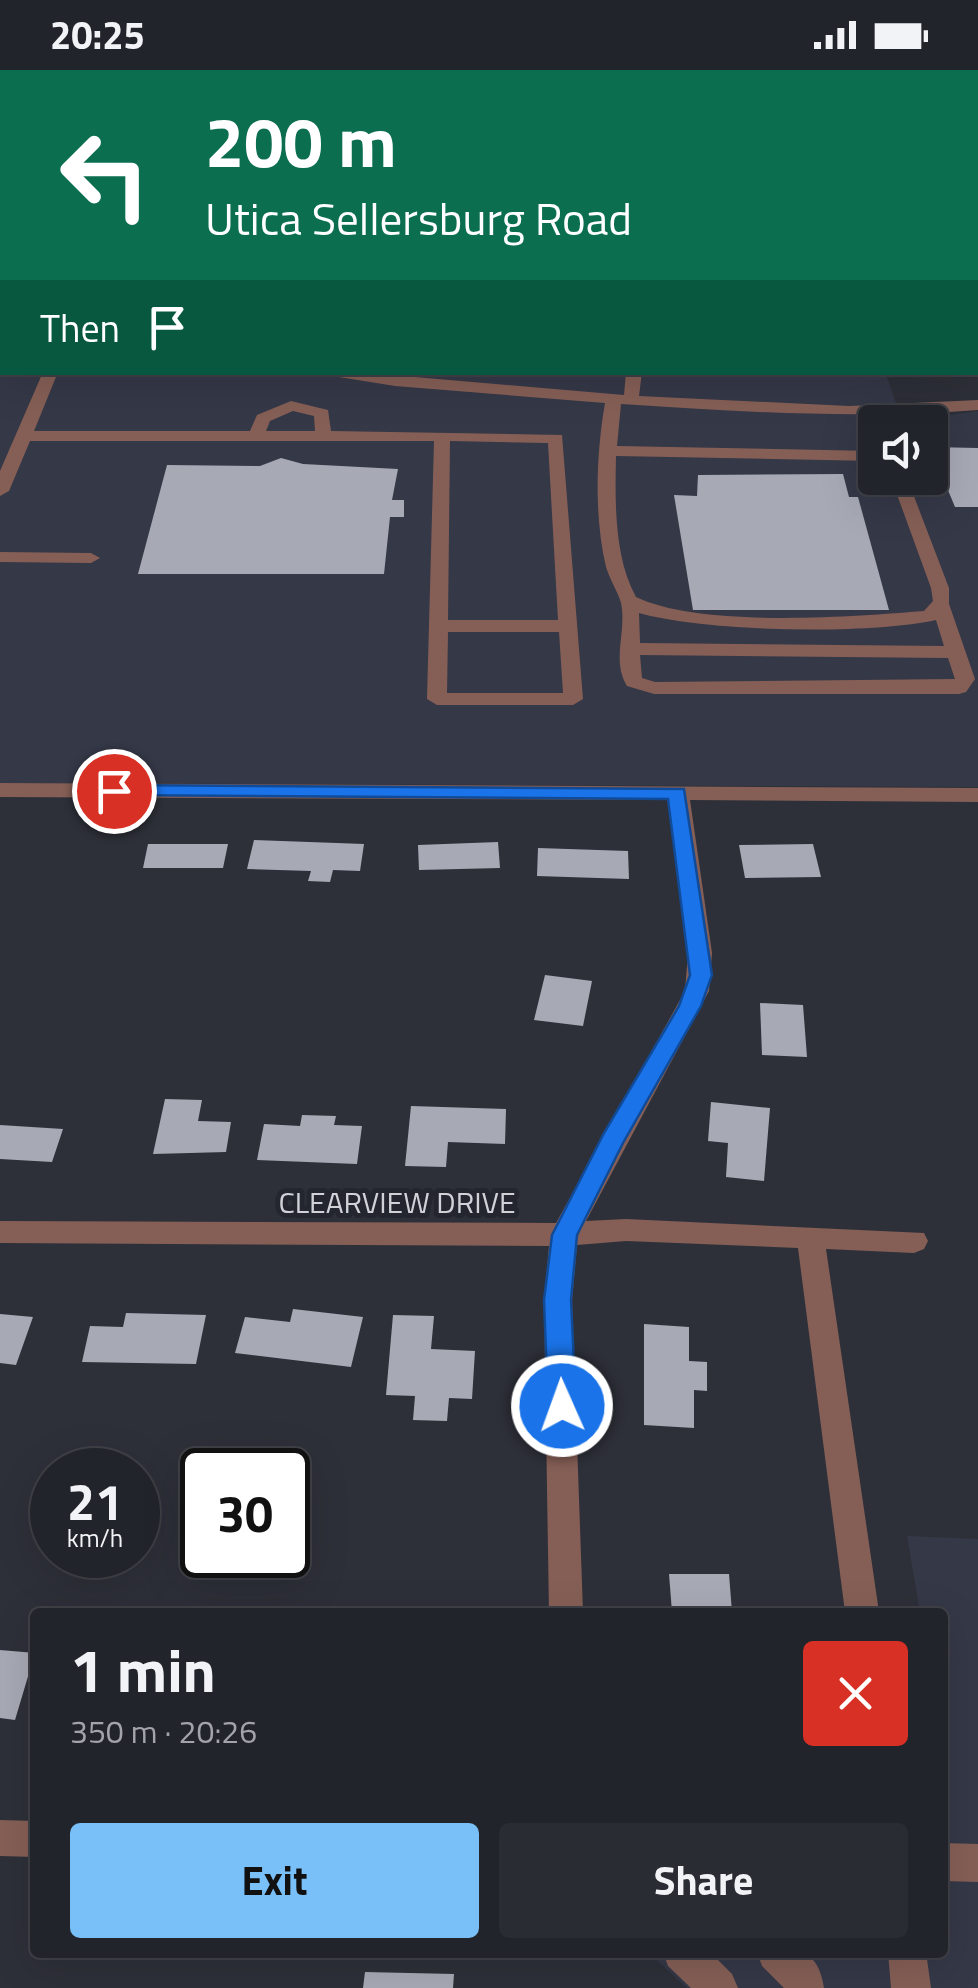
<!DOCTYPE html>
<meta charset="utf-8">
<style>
body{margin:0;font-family:"Titillium Web",sans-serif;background:#2a2c33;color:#f1f3f6;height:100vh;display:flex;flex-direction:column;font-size:38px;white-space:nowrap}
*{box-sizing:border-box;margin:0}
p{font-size:32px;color:#a2a4a9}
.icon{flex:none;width:55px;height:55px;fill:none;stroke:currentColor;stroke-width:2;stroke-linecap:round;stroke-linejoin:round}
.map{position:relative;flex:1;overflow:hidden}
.details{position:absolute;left:30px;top:1538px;width:918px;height:350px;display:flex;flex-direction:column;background:#22242b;border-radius:10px;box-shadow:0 10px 40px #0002,0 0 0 2px #3f4147}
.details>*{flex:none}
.banner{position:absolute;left:0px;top:0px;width:980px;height:305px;box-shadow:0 10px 40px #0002,0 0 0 2px #3f4147;background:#0b6e4f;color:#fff;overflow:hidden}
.fabs{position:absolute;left:858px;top:335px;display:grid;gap:20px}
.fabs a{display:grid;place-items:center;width:90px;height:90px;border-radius:10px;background:#22242b;box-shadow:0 10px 40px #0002,0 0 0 2px #3f4147;font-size:50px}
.speed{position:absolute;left:30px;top:1378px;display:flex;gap:20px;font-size:50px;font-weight:700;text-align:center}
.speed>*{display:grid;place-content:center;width:130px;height:130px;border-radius:50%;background:#22242b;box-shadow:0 10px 40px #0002,0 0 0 2px #3f4147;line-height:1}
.speed small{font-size:25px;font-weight:400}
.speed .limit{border:5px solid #111;border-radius:15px;background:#fff;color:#111}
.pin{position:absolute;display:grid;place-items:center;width:85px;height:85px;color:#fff;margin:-42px;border:5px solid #fff;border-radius:50%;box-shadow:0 2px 10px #0007}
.me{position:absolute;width:110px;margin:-55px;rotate:358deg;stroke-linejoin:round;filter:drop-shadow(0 0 8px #0008)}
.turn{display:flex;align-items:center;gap:35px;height:210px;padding:0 40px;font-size:45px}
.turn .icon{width:130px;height:130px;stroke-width:2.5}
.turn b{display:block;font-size:70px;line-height:85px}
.then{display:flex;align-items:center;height:95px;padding:0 40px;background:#0003;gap:20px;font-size:38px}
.round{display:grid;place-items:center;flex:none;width:105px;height:105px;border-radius:10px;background:#2a2c33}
.overview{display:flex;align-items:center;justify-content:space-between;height:170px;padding:0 40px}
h1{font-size:60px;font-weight:700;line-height:75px}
.button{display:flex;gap:20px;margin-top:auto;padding:20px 40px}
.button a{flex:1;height:115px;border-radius:10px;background:#79bff8;color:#111;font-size:40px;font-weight:700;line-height:115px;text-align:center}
.button a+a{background:#2a2c33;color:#f1f3f6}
.status{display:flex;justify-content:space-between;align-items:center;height:70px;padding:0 50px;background:#22242b;direction:ltr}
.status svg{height:28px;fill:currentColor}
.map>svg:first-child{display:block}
.built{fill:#353847;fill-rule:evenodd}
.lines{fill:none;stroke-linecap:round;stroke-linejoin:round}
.stream{stroke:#527ec3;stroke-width:4}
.building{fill:#a7aab5}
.minor{fill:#855f56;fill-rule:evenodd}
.route{fill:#1a73e8;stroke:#114b97;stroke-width:2.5}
.labels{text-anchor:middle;stroke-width:10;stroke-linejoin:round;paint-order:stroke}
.street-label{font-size:30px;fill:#d0d2d8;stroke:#24262f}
</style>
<div class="status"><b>20:25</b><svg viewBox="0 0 49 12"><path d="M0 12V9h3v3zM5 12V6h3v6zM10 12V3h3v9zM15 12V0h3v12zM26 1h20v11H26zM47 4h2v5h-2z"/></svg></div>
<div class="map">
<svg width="978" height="1918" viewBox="0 0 978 1918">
<rect width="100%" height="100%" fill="#2e3039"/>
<path class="built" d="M0,0l684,2h-682v300h883l18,50 75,-11v376l-978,-4zM875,352h55v56h-55z
M907,1466l71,3v449h-291l-38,-35 293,-1v-340h-22z"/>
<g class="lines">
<path class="stream" d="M693,0l5,2"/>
</g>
<path class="building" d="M930,377l48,1v59h-23z
M281,388l22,6 95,5 -6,31h12v17h-14l-6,57h-246l29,-109 93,1z
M843,404l6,23h9l31,113h-196l-19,-115 23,1 1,-21z
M254,770l110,4 -4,27 -27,-1 -3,12 -22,-1 3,-10 -64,-2z
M498,772l2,26 -81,2 -1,-25z
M148,774h80l-5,24h-80z
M813,774l8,33 -76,1 -6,-33z
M538,778l90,3 1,28 -92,-3z
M545,905l47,6 -9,45 -49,-6z
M760,933l43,2 4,52 -45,-2z
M165,1029l37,1 -4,21 33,1 -5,30 -73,2z
M711,1032l59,6 -6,73 -38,-4 2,-34 -20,-2z
M411,1036l95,3 -1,35 -57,-2 -2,25 -41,-1z
M302,1045l34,1 -2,9 28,1 -5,38 -100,-4 7,-36 36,2z
M0,1055l63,4 -11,33 -52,-3z
M293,1239l70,8 -12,50 -116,-14 10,-36 45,5z
M126,1243l80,2 -10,49 -114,-2 8,-36 33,1z
M0,1244l33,3 -17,48 -16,-2z
M393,1245l41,1 -3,33 44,2 -3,48 -23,-1 -2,23 -34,-1 2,-24 -29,-1z
M644,1254l45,3v34l18,1v29l-13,-1v38l-50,-3z
M669,1504h60l3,38h-60z
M0,1580l35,3 -20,67 -15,-2z
M365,1902l89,2 -1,14h-90z"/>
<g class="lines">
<path class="minor" d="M100,0h47l2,2h-47z
M2,64v8l-2,1v-8z
M0,88h2v8h-2z
M2,124v8l-2,1v-8z
M0,152l2,1v8l-2,-1z
M0,182h2v8h-2z
M0,238h2v9h-2z
M43,302h15l-24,59h216l7,-16 34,-14 37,9 3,21 231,4 21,264 -10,6h-136l-10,-6 7,-258h-404l-21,50 -9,5v-25zM293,341l21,5 1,15h-49l4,-10zM450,371l98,2 10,177h-110zM448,562h111l4,61h-116z
M308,302h49l267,23 2,-23h16l-3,24 210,10 129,-6v10c-119,9 -238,2 -357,-6l-4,42 258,5v10l-259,-5c-1,46 -2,101 20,141 64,31 216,20 288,14l9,-10 -2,-13 -40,-110h16l42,110v16l26,75 -9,13 -7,2h-305l-27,-8c-16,-27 0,-53 -6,-83 -3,-11 -11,-23 -15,-36 -12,-51 -10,-112 -1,-164l-210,-17zM639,543c67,19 229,22 297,7l8,26 -304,-3zM640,585l308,3 7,21 -300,3 -13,-4z
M0,482l91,1 9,5 -9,5 -91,-1z
M0,713l978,5v14l-288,-2 22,153 -3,38 -123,230 40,-2 298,14 4,8 -4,8 -10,4 -88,-4 53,363h-34l-47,-364 -172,-7 -49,4 -5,56 11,311h-34l-5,-311 5,-55 -549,-3v-22l556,2 129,-232 3,-38 -20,-153 -668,-3z
M0,1750l35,1v36l-35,-1z
M942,1773l36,1v38l-36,-1z
M663,1882h47l22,22 6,14h-47l-23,-22z
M757,1882c37,0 60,-9 67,36h-40l-22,-22z
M888,1882h38l5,36h-40z"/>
</g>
<path class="route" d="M114,715l570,4 28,186 -11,31 -78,137 -46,92 -6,65 5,106 -4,8 -10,4 -10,-4 -4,-8 -4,-106 8,-65 52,-102 75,-127 11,-31 -22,-176 -561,-4v-9z"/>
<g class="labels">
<g class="street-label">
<text x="397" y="1143">CLEARVIEW DRIVE</text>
</g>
</g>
</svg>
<div class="fabs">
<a><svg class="icon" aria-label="sound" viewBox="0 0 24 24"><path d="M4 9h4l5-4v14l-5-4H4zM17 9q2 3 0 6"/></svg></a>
</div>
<div class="speed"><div>21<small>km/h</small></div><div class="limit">30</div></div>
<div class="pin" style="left:114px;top:721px;background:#d93025"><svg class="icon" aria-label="arrive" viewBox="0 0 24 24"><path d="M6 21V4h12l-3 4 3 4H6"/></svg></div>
<svg class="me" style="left:562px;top:1336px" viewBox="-20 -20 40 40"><circle r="17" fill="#1a73e8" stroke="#fff" stroke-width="3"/><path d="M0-11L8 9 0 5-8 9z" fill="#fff"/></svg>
<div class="banner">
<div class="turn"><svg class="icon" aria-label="left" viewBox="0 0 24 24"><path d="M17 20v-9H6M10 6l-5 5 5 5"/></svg><div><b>200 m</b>Utica Sellersburg Road</div></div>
<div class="then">Then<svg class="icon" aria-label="arrive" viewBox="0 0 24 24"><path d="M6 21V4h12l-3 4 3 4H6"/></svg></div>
</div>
<section class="details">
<div class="overview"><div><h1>1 min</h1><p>350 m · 20:26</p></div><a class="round" style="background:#d93025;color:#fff"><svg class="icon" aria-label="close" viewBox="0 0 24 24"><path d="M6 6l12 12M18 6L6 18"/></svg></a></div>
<div class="button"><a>Exit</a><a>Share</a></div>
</section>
</div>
